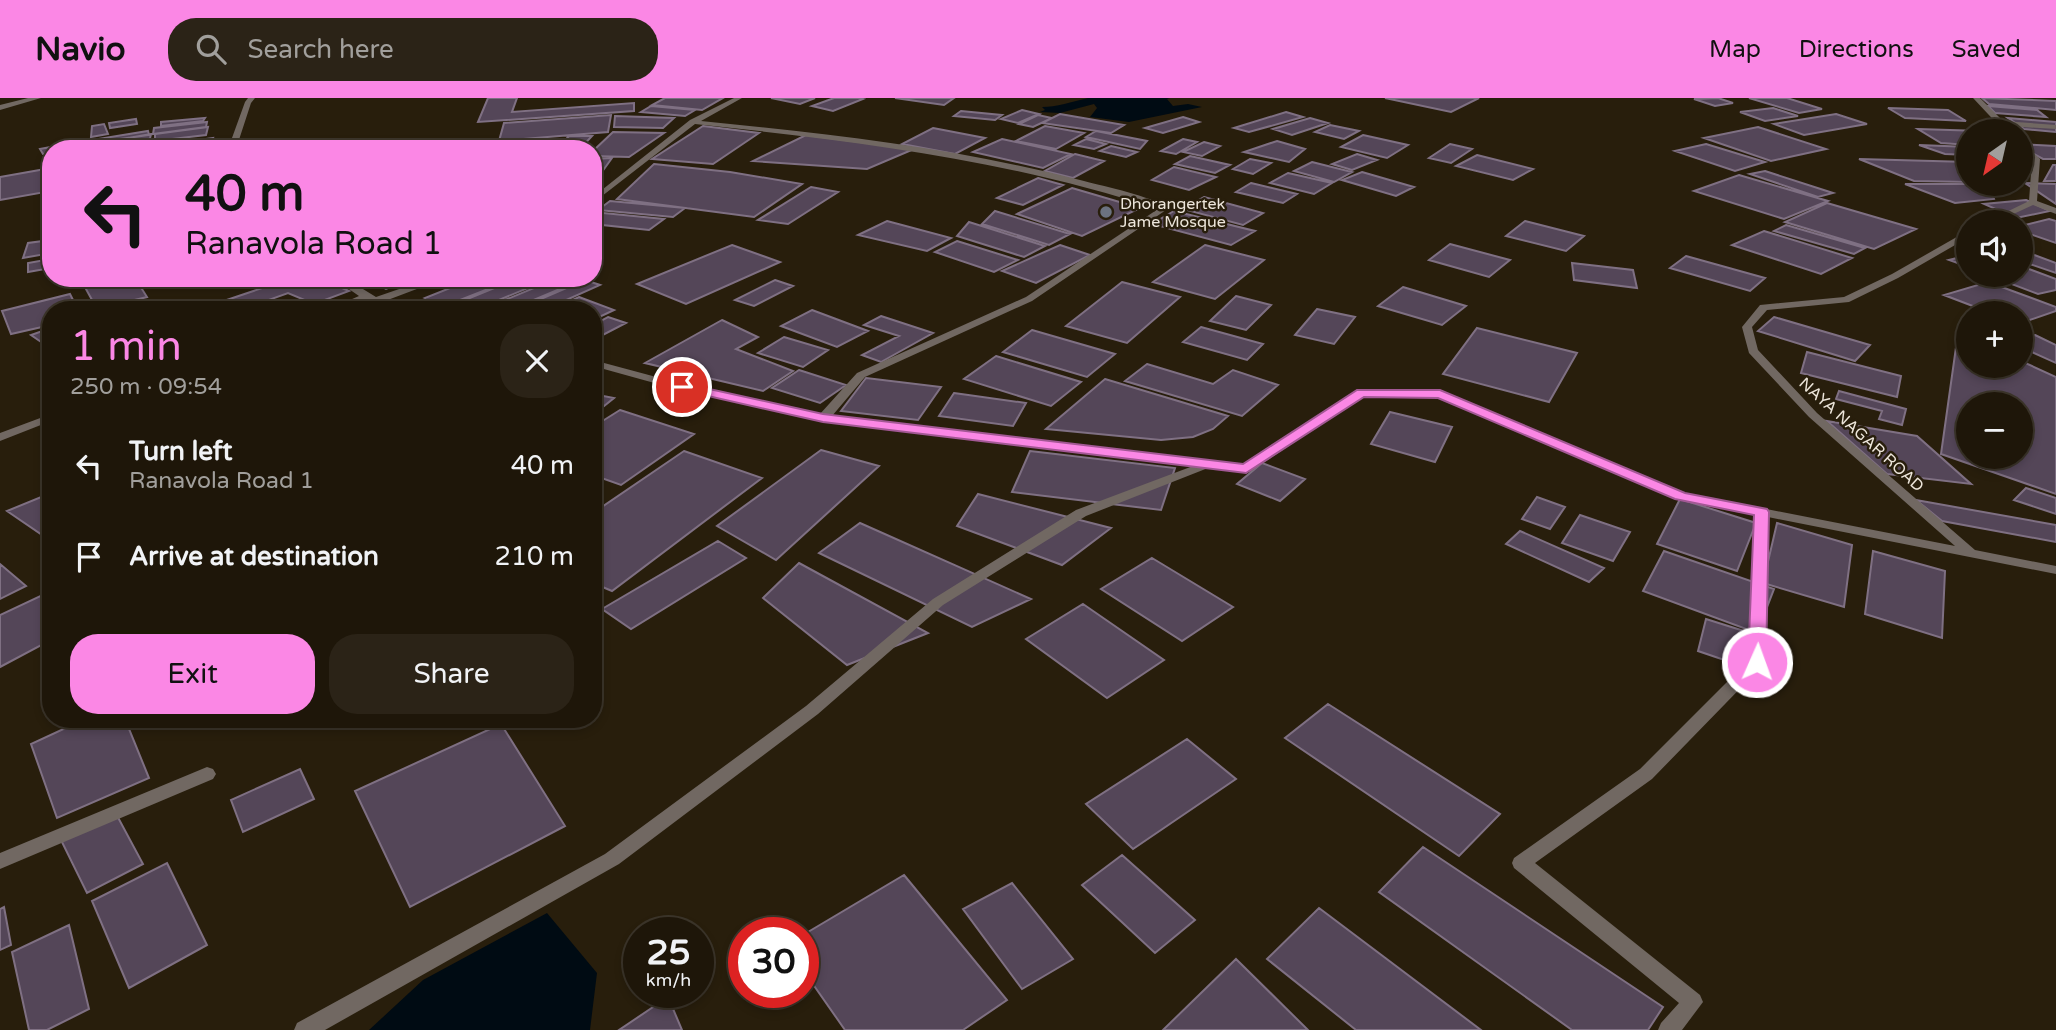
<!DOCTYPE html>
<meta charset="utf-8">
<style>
body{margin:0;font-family:"Varela Round",sans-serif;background:#2b2317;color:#f1f3f6;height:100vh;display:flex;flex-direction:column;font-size:26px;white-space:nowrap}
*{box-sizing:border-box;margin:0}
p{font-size:23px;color:#a19f9c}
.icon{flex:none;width:38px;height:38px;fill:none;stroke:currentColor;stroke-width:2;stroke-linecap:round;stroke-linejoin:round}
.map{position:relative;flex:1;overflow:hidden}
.panel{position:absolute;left:42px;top:203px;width:560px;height:427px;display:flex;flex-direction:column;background:#1e1609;border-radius:28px;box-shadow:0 4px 10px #0003,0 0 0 2px #3c352a}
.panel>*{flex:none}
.hud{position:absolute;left:42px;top:42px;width:560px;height:147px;border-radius:28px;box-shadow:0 4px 10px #0003,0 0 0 2px #3c352a;background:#fb87e5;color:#111;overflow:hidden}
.needle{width:46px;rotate:214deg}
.tools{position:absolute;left:1956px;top:21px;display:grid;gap:14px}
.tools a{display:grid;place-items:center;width:77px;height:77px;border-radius:50%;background:#1e1609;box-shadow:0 4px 10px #0003,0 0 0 2px #3c352a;font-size:35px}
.speed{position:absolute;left:623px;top:819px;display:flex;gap:14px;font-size:35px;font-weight:700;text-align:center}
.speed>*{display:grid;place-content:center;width:91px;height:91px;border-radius:50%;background:#1e1609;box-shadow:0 4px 10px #0003,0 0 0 2px #3c352a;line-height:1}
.speed small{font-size:18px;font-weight:400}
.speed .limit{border:10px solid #d22;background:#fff;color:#111}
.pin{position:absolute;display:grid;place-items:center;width:60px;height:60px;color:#fff;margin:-30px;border:4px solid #fff;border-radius:50%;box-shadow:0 2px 7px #0007}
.me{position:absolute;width:77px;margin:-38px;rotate:2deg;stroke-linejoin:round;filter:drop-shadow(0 0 5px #0008)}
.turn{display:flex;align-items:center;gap:24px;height:147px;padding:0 28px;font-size:32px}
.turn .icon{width:91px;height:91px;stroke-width:2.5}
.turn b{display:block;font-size:49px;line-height:60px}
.round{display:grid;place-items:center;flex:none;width:74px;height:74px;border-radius:28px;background:#2b2317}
.headline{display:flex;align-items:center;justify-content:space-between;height:119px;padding:0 28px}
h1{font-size:42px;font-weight:600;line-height:52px;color:#fb87e5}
.action{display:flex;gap:14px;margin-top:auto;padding:14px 28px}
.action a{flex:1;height:80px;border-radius:28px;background:#fb87e5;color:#111;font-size:28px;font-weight:600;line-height:80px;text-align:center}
.action a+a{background:#2b2317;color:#f1f3f6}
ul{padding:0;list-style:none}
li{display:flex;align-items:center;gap:21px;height:91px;padding:0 28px}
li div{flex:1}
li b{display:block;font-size:26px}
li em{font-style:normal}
header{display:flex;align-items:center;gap:42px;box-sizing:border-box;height:98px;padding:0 35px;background:#fb87e5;color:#111}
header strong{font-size:33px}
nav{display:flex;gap:38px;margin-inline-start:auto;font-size:24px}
.search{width:490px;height:63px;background:#2b2317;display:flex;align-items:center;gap:18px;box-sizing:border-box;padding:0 24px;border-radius:28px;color:#a19f9c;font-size:26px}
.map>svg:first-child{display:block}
.water{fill:#000b13}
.building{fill:#544658;stroke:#7f7083;stroke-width:2;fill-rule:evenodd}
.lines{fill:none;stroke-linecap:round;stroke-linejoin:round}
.minor{fill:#716862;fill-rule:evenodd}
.route{fill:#fb87e5;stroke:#a35895;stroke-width:2}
.worship-dot{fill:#6b7280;stroke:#281e0c;stroke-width:2.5}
.labels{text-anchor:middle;stroke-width:5;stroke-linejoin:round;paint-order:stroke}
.far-poi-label{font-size:16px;fill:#ede6db;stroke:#281e0c;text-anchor:start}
.far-street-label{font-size:16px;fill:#ede6db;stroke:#281e0c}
</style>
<header>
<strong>Navio</strong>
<div class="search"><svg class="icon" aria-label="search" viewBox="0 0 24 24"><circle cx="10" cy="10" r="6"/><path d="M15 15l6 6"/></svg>Search here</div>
<nav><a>Map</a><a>Directions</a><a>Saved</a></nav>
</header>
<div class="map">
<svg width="2056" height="932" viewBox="0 0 2056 932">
<rect width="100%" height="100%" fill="#281e0c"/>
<path class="water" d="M1088,0h82l-3,1 6,7 15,-2 14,3 -73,15 -39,-5 7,-9 -3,-4 -34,9 -20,-1 5,-2 -3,-3c14,0 30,-5 46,-9z
M547,815l50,60 -7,57h-221l54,-50z"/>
<path class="building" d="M488,0h29l-5,14 122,-9v8l-156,11z
M665,0h58l-21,12 -50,-5z
M771,0h44l-15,6z
M834,0h25l4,1 -30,12 -21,-5z
M895,0h59l-10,7z
M1385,0h94l-28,14z
M1718,0l15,5 -18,3 -21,-7z
M1749,0h38l35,11 -23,4z
M1982,0l74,3v9l-67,-6z
M651,8l44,4 -10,6 -44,-4z
M1988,8l49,4 9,7 -51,-4z
M1773,10l25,8 -33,5 -25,-9z
M1888,10l60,2 18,11 -61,-3z
M1022,12l17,4 -21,9 -17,-4z
M961,13l41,4 -7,5 -41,-4z
M1286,14l17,5 -54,15 -15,-4z
M1060,16l64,11 -13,8 -69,-10z
M1836,16l31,10 -63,11 -30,-11z
M611,17l-3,17 -109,9 5,-18z
M1038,17l14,3 -19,9 -14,-3z
M615,18l59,2 -11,10 -49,-1z
M1183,19l16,5 -36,11 -18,-5z
M205,20l-2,3 -42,5v-4z
M1310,20l18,5 -36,12 -19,-6z
M2008,20l48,4v10l-32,-3z
M136,21l1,5 -27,4 -1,-5z
M207,24l-1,5 -53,7 1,-6z
M104,26l4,10 -17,3 1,-11z
M1330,27l29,6 -15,8 -29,-7z
M703,28l56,7 -46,31 -61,-5z
M1045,28l39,7 -28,16 -40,-8z
M208,29l-2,8 -51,6v-7z
M1758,29l68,22 -55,12 -67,-23z
M933,30l52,10 -30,16 -53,-10z
M1918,31l64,2h-13v14l-28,-2z
M148,33l1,4 -51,7v-3z
M1096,33l51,10 -7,8 -54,-12z
M613,34l51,1 -35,24 -36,-1v-5z
M151,36l-2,9 -35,6h-14l-1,-6z
M806,37l108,14 -47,20 -114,-8z
M1363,37l45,10 -21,13 -46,-11z
M569,38h23l-12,13h-23z
M213,40l-4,11h-73z
M1002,41l69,15 -28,14 -70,-16z
M1086,41l20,5 -12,5 -20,-4z
M1183,41l14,3 -21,12 -15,-3z
M87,42l3,5 -39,4v4l-8,1 -3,-5z
M1277,43l28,8 -16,13 -45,-10z
M1204,44l16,4 -18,10 -19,-4z
M484,45l-3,6h-54l1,-2z
M1450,46l22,5 -21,14 -22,-5z
M1706,46l59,18 -30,9 -60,-20z
M2021,46l35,2v13h-13l-22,-12z
M1919,47l50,2v8l-24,-1z
M1111,48l26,6 -11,5 -26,-6z
M1075,56l29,7 -31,17 -28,-7z
M1357,56l20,6 -25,10 -20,-6z
M1477,57l56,14 -20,11 -57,-14z
M1190,58l40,9 -15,8 -40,-9z
M612,60l-18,25h-1v-24z
M1250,61l21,4 -18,11 -20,-5z
M1859,61l110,3v20l-55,-1z
M1312,64l40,10 -18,10 -40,-11z
M654,66l76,8 72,12 -48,33 -137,-18z
M2053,67h3v16h-12z
M1174,69l42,10 -27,13 -37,-10z
M51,70v23l-51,9v-23z
M1765,73l68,22 -15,4 -68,-23z
M1362,74l52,15 -18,9 -54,-16z
M1288,75l44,10 -18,11 -44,-11z
M1739,77l89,26 -44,18 -90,-28z
M1038,80l25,7 -40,20 -26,-7z
M1251,85l46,11 -14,9 -47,-11z
M2025,85l31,1v20z
M1905,86h84l5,15 -39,4z
M811,89l27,5 -50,32 -30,-4z
M1072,90l68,20 -58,28 -65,-22z
M1204,99l59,16 -20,12 -60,-16z
M2026,102l24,11 -34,7 -32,-14z
M610,103l75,7 -12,9 -75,-7z
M1827,105l89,26 -42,20 -89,-27z
M995,113l75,23 -21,11 -67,-21z
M1174,113l81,20 -24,14 -79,-21z
M593,114l71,7 -15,11 -56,-6z
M2049,121l7,2v22l-35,-12v-5z
M887,123l64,17 -24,13 -69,-16z
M1525,123l59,15 -18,15 -60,-15z
M969,124l76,24 -21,11 -67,-21z
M1786,127l79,23 -11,6 -80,-23z
M1764,133l88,27 -31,16 -89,-29z
M51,142v13l-28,5 5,-15z
M957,143l61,19 -24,12 -59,-20z
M1450,146l60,16 -21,17 -60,-17z
M732,147l48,17 -94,42 -49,-20z
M1060,147l30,10 -54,28 -34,-12z
M1205,147l59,15 -49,39 -62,-17z
M2021,152l35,13v10l-35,-12z
M1969,157v12l-20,-7z
M1686,158l79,22 -15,13 -80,-23z
M51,161v9l-23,4v-9z
M1572,165l61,7 4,18 -63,-8z
M2021,168l35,13v11l-18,4 -50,-19h33z
M91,180h44l12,19 -50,12 -16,-29z
M262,180h57l30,13 -35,13 -26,-11 -47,17 -38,-2 71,-24z
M366,180h47l-27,11z
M475,180h41l-71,28 -20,-8z
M519,180h33l-77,32 -30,-2z
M558,180h28l-76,32h-29z
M585,182l15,5 -56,25h-29z
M775,182l18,6 -39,20 -19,-6z
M1122,184l58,15 -53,46 -61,-17z
M1988,184l68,25v4l-35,12v-10h-30l-47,-18z
M1403,189l63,19 -24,19 -64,-19z
M70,196l8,16h-27v15l-40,9 -9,-23z
M1236,198l35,9 -25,25 -36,-9z
M579,199l35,13 -21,10v-10h-42z
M1317,211l38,8 -21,27 -39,-9z
M812,212l56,21 -31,16 -56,-21z
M881,218l52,17 -52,29 -19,-7 37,-19 -35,-11z
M608,219l18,6 -33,17v-15z
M1774,219l96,28 -15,16 -97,-30z
M722,222l36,17 -22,12 57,22 -30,20 -118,-28z
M1201,229l62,17 -16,16 -64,-18z
M51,230v14l-7,2 -13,-9z
M1477,230l100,25 -28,49 -106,-28z
M1032,232l83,24 -28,23 -84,-25z
M1958,235l11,5v28h52v-5l35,16v117l-115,-40zM1969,306h52v53h-52z
M2035,237l21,10v18l-35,-16v-9z
M784,239l44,13 -25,17 -45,-14z
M1807,254l94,24 -4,21 -96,-24z
M996,258l85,26 -30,24 -87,-27z
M1147,266l66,20 20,-14 45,15 -36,31 -117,-35z
M799,272l47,15 -26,18 -48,-15z
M866,280l75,9 -23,33 -77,-9z
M1105,281l123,37 -15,13 -20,8 -32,3 -115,-11z
M1839,293l67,18 -4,16 -23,-6 3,-8 -46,-12z
M954,295l72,10 -13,23 -74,-10z
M593,296l21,4 -21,17z
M620,312l74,24 -73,51 -28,-10v-48z
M1390,314l62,15 -17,35 -64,-18z
M1827,323l90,15 54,48 -84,-10z
M821,352l58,16 -103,94 -59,-34z
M684,353l78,27 -150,113 -19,-8v-70z
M1030,353l145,17 -14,42 -149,-18z
M1262,365l43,16 -25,22 -43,-17z
M2026,390l30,10v16l-42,-14z
M51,395v48l-44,-30z
M978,396l133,34 -49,37 -105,-39z
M1537,399l28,10 -15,22 -28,-10z
M1680,401l76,24 -19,48 -80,-27z
M1916,402l140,25v17l-114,-21z
M1580,417l50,17 -17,29 -51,-18z
M860,425l171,76 -59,28 -153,-74z
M1777,425l75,22 -8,62 -81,-24z
M1520,433l84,37 -15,14 -83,-38z
M718,443l28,17 -115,71 -29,-20z
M1664,453l110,38 -17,44 -114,-42z
M1873,453l72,20 -3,67 -77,-24z
M1152,460l81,49 -51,34 -81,-52z
M799,465l129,70 -81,32 -84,-67z
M0,466l26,22 -26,13z
M51,493v49l-51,27v-52z
M1083,506l81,56 -57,38 -81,-59z
M1706,521l38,12 -8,33 -38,-13z
M1328,606l172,110 -41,42 -174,-118z
M85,621h40l24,59 -92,40 -26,-74z
M501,626l64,102 -155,81 -55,-116z
M1187,641l49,40 -103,70 -47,-45z
M300,671l14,30 -71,33 -12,-32z
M114,712l29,54 -56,29 -28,-57z
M1423,749l240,160 -15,23h-76l-193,-138z
M1122,757l73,65 -40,33 -73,-68z
M167,765l40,82 -78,43 -37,-87z
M904,777l103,125 -44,30h-118l-42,-60v-35z
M1012,785l61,76 -51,30 -59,-80z
M4,809l7,38 -11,5v-41z
M1319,810l162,122h-125l-89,-71z
M69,827l20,84 -42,21h-18l-17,-78z
M1236,861l72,71h-145z
M668,899l14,33h-63z"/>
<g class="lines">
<path class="minor" d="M28,0h13l-41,12v-5z
M248,0h7l-4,5 -15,46h-8l17,-47z
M734,0h8l-41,23c129,13 257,27 383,60 23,6 66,15 85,27l-137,93 -167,76 -33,39 412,49 113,-74h83l245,102 270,53 -146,-129 -60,-64 -7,-26 18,-22 84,-8 48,-23 77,-44v7l-71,41 -49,24 -82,8 -15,17 6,23 59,63 158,137 81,16v8l-288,-57 -3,145 -3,4 -110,113 -117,84 165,132 3,7 -21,28h-24l3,-7 18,-20 -165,-135 -2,-5 2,-5 126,-89 109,-109 6,-145 -79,-16 -238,-102 -75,-1 -113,76 -42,-4 -122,48 -143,89 -125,109 -199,150 -294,166h-31l3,-7 308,-169 201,-148 127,-107 143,-89 117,-44 -370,-44 -165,-38 -65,-18v-6l67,18 160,36 37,-41 169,-76 132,-88c-152,-50 -305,-68 -463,-85l-102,79v-6l97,-77z
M1973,0h7l23,23 53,4v4l-48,-3 1,4h-6z
M2021,43l19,18 -3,42 19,7v6l-23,-9 -37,17h-10l43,-21 3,-42 -11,-11z
M333,180h12l31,19 55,-19h15l-61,23 25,9h-16l-28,-10 -25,10h-14l32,-14z
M51,316v7l-51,20v-8z
M207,669l6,2 3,5 -3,5 -213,90v-16z"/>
</g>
<path class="route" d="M682,285l141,31 420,50 114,-74h83l245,103 82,16 2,3 -3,150 -9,6 -9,-6 6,-147 -79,-16 -237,-101 -74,-1 -118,76 -423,-51 -146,-33v-5z"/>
<circle class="worship-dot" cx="1106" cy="114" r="7"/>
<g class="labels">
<g class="far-poi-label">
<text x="1120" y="111">Dhorangertek<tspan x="1120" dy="18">Jame Mosque</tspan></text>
</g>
<g class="far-street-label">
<text transform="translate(1862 336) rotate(42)" y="6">NAYA NAGAR ROAD</text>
</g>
</g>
</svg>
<div class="tools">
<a><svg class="needle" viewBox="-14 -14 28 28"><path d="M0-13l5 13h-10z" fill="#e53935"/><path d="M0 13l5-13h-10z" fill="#a19f9c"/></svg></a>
<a><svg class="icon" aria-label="sound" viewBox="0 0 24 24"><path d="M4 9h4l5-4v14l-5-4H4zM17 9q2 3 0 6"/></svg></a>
<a>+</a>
<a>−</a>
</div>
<div class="speed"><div>25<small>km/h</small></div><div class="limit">30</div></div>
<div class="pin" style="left:682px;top:289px;background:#d93025"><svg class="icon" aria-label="arrive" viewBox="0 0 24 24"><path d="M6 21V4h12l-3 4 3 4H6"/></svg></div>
<svg class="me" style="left:1757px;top:564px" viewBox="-20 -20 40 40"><circle r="17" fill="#fb87e5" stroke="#fff" stroke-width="3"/><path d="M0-11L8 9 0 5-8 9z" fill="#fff"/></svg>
<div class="hud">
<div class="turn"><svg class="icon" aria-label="left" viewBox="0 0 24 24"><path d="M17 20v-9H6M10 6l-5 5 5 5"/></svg><div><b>40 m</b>Ranavola Road 1</div></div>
</div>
<section class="panel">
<div class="headline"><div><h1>1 min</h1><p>250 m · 09:54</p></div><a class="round"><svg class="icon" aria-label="close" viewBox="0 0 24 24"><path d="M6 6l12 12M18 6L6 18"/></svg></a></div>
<ul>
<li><svg class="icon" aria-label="left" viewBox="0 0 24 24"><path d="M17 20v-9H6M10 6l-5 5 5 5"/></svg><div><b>Turn left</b><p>Ranavola Road 1</p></div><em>40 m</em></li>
<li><svg class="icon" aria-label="arrive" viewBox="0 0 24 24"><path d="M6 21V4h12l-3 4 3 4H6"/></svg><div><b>Arrive at destination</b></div><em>210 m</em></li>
</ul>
<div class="action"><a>Exit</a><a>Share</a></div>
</section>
</div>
